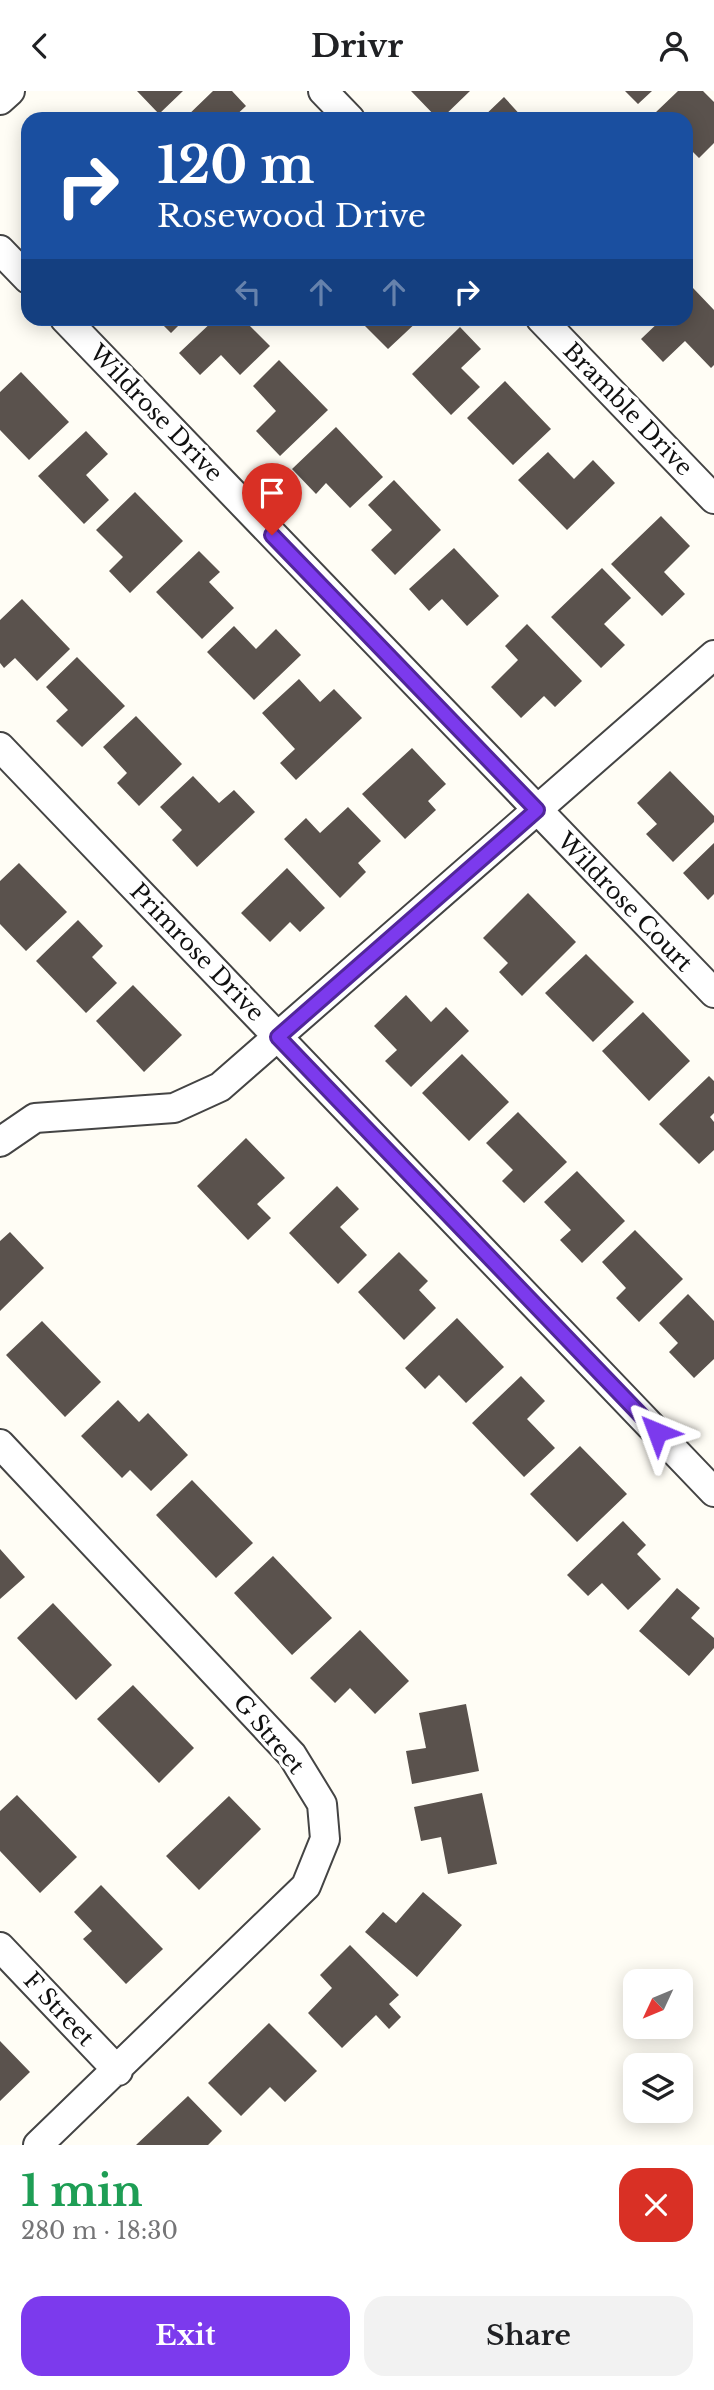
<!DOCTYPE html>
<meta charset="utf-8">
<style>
body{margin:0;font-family:"Libre Baskerville",serif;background:#f2f2f2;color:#202124;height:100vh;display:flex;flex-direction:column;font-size:26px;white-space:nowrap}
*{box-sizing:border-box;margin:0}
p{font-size:23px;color:#757577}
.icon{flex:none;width:38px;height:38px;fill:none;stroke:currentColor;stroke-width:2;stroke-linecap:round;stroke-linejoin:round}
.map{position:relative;height:2054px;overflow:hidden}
.sheet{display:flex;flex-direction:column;background:#fff;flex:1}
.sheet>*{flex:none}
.top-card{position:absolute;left:21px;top:21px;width:672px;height:214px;border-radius:21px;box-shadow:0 4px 18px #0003;background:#1a4fa0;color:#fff;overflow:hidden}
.needle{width:46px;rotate:226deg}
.fabs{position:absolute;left:623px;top:1878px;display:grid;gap:14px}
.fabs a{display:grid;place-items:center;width:70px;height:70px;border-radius:14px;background:#fff;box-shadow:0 4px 18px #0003;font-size:35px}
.pin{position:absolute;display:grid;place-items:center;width:60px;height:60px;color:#fff;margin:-72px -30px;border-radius:50% 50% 50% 0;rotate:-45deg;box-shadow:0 0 7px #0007}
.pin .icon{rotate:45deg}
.me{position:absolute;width:77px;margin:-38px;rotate:316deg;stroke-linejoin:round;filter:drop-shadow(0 0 5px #0008)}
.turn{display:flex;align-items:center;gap:24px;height:147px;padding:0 21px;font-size:32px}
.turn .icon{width:91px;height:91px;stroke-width:2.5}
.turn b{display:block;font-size:49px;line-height:60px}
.lanes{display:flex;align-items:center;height:66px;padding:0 21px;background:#0003;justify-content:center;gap:35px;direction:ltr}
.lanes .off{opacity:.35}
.round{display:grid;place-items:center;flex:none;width:74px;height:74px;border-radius:21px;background:#f2f2f2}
.headline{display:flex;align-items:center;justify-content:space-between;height:119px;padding:0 21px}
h1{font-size:42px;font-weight:700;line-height:52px;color:#1e9e55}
.primary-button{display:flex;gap:14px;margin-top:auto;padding:14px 21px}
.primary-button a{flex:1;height:80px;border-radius:21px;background:#7c3aed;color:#fff;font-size:28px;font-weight:700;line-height:80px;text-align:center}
.primary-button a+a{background:#f2f2f2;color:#202124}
header{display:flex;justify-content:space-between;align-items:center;height:91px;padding:0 21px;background:#fff;font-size:32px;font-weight:700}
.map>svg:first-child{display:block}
.building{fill:#5a524d}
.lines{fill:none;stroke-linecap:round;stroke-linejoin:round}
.minor-casing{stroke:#444;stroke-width:32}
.minor{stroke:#fff;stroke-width:28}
.route-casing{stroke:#51269a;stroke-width:18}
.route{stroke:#7c3aed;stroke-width:12}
.labels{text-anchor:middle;stroke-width:7;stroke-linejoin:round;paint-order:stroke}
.street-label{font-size:23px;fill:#111;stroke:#fff}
</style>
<header><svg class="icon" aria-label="back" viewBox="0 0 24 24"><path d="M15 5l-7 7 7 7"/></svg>Drivr<svg class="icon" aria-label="person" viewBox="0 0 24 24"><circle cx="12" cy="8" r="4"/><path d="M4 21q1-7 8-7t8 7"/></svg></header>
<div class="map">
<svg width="714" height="2054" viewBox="0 0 714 2054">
<rect width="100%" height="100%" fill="#fffdf5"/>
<path class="building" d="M137,0h46l-24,23z
M213,0h19l14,15 -14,13h-48z
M411,0h59l-29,28h-3z
M625,0h27l-14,13z
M678,0h25l11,11v41l-15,15 -13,-13v-26h-25l-6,-6z
M504,6l20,22h-43z
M693,197l21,22v55l-3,3 -26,-27 -22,21 -22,-23 21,-20h24v-24z
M157,228h28l-14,14z
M215,228h28l27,27 -30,29 -19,-20 -21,20 -21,-22z
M358,228h62l-32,30z
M460,236l21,22 -20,19 19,19 -29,28 -39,-41z
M279,269l49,50 -48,46 -24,-25 20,-20 -23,-25z
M21,281l48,50 -40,38 -29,-30v-38z
M505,290l46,48 -38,36 -46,-47z
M336,336l47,50 -33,31 -24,-25 -10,11 -24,-25z
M86,340l22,23 -22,21 23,25 -25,24 -46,-48z
M548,361l26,27 19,-19 22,23 -48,47 -49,-50z
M394,389l47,50 -46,45 -24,-25 21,-20 -24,-25z
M135,401l48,49 -53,52 -21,-22 14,-14 -27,-27z
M661,425l29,30 -26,26 21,22 -23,22 -51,-52z
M454,457l45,48 -32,30 -25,-27 -13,12 -20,-22z
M199,460l21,21 -11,10 25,26 -32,31 -46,-47z
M602,477l29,30 -27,26 21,21 -24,23 -50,-51z
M22,508l48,50 -33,32 -22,-23 -11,10 -4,-5v-43z
M527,533l55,57 -27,26 -11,-11 -23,22 -30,-31 27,-27 -13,-14z
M234,535l22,23 20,-20 25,26 -47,45 -47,-48z
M77,566l48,49 -43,41 -26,-26 12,-11 -22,-23z
M299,588l21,23 14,-13 28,29 -66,62 -16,-17 15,-14 -33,-36z
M136,625l46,48 -43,42 -22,-23 10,-10 -24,-26z
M412,657l34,36 -18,17 8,9 -31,29 -43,-45z
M670,680l44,45v6l-41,40 -27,-28 11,-10 -20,-21z
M193,685l26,27 15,-13 21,22 -58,55 -25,-27 10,-10 -22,-23z
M348,716l33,34 -23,22 8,9 -26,26 -56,-59 22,-21 14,15z
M714,752v51l-6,6 -25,-27z
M19,772l48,49 -41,39 -26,-27v-43z
M287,777l38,40 -25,24 -10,-10 -20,20 -29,-29z
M528,802l48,49 -54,54 -23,-24 9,-9 -25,-25z
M78,829l25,26 -11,11 25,26 -31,30 -50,-52z
M586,863l48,48 -41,40 -48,-49z
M133,894l49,50 -38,37 -48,-51z
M406,904l25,27 15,-15 23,24 -58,56 -26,-26 12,-11 -23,-24z
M643,921l47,49 -41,40 -47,-50z
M462,963l47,48 -40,39 -47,-48z
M709,985l5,5v32l-4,4 4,5v28l-15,14 -40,-40z
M518,1021l49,50 -43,41 -22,-22 11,-11 -27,-27z
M246,1047l39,40 -28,26 14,14 -23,22 -51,-54z
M577,1080l48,50 -43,42 -22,-23 11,-10 -27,-28z
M337,1095l22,23 -19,18 27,28 -29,29 -49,-51z
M635,1139l48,49 -44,43 -23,-24 10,-10 -24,-26z
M10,1141l34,36 -44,43v-70z
M399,1161l29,29 -9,9 17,18 -32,32 -46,-48z
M688,1203l26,27v38l-20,19 -25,-26 9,-9 -19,-20z
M457,1227l47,49 -38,36 -27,-28 -14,14 -20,-21z
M42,1230l59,61 -36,35 -59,-62z
M521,1285l24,25 -18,18 28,29 -31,29 -52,-54z
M118,1309l21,22 9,-9 40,42 -37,36 -21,-21 -8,8 -41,-42z
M580,1355l47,48 -50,48 -47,-48z
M192,1389l61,63 -37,35 -60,-63z
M623,1430l23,24 -9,9 24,25 -33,31 -26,-27 -14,13 -21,-21z
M0,1458l25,28 -25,22z
M273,1465l59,62 -40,37 -58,-62z
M677,1497l23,20 -9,10 23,20v10l-25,28 -50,-45z
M53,1512l59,62 -36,35 -59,-62z
M360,1539l49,51 -34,33 -25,-26 -15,15 -25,-25z
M133,1594l61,63 -35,35 -62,-64z
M466,1613l13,67 -67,13 -6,-33 20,-3 -7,-35z
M482,1702l15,71 -49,10 -7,-37 -20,4 -7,-34z
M17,1704l60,62 -37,36 -40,-42v-40z
M229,1705l32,33 -62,61 -33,-34z
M101,1794l62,64 -37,35 -43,-45 9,-8 -18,-19z
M423,1801l39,33 -45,52 -52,-45 18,-20 13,11z
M350,1854l49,50 -10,9 12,13 -12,12 -13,-14 -34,33 -34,-35 24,-25 -12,-13z
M269,1932l48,48 -32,31 -15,-15 -29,29 -33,-33z
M0,1950l30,31 -30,29z
M188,2005l34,35 -14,14h-72z"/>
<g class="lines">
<defs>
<path id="minor" d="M323,0l27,28
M0,9l10,-9
M0,159l28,29
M65,228l649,674
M541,228l173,180
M0,656l714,745
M0,1051l35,-24 139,-10 46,-21 494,-432
M0,1353l292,311 30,49 3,35 -19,47 -268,259
M0,1856l118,124"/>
</defs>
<use href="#minor" class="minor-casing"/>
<use href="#minor" class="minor"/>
</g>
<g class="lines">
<defs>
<path id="route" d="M272,444l265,275 -259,227 379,395"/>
</defs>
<use href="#route" class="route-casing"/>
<use href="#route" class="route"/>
</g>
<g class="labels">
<g class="street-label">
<text transform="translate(628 318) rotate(46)" y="8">Bramble Drive</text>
<text transform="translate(156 322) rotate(46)" y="8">Wildrose Drive</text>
<text transform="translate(625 811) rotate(46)" y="8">Wildrose Court</text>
<text transform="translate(197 861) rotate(46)" y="8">Primrose Drive</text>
<text transform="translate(269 1643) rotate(50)" y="8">G Street</text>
<text transform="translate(59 1918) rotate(47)" y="8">F Street</text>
</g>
</g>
</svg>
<div class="fabs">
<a><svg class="needle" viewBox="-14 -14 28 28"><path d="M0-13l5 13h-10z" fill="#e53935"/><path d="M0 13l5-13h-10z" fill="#757577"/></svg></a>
<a><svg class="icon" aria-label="layers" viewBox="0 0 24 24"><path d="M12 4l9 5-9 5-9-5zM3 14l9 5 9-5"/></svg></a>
</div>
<div class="pin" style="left:272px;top:444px;background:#d93025"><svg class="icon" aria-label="arrive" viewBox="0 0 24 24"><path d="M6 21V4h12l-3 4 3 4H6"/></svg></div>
<svg class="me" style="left:657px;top:1341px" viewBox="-20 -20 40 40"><path d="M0-17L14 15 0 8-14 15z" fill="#7c3aed" stroke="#fff" stroke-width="4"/></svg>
<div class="top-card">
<div class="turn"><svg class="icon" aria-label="right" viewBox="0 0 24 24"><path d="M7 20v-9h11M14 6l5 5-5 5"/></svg><div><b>120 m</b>Rosewood Drive</div></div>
<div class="lanes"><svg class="icon off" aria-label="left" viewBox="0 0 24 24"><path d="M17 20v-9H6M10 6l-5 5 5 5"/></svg><svg class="icon off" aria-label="ahead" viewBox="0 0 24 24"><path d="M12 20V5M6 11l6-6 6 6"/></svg><svg class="icon off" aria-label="ahead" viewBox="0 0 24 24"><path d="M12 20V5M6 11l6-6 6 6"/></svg><svg class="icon" aria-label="right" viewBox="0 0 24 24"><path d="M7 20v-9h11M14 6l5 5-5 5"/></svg></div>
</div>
</div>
<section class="sheet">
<div class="headline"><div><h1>1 min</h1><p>280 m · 18:30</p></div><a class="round" style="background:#d93025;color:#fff"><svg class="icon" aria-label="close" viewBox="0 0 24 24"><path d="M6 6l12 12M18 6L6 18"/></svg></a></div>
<div class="primary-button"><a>Exit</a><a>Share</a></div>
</section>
